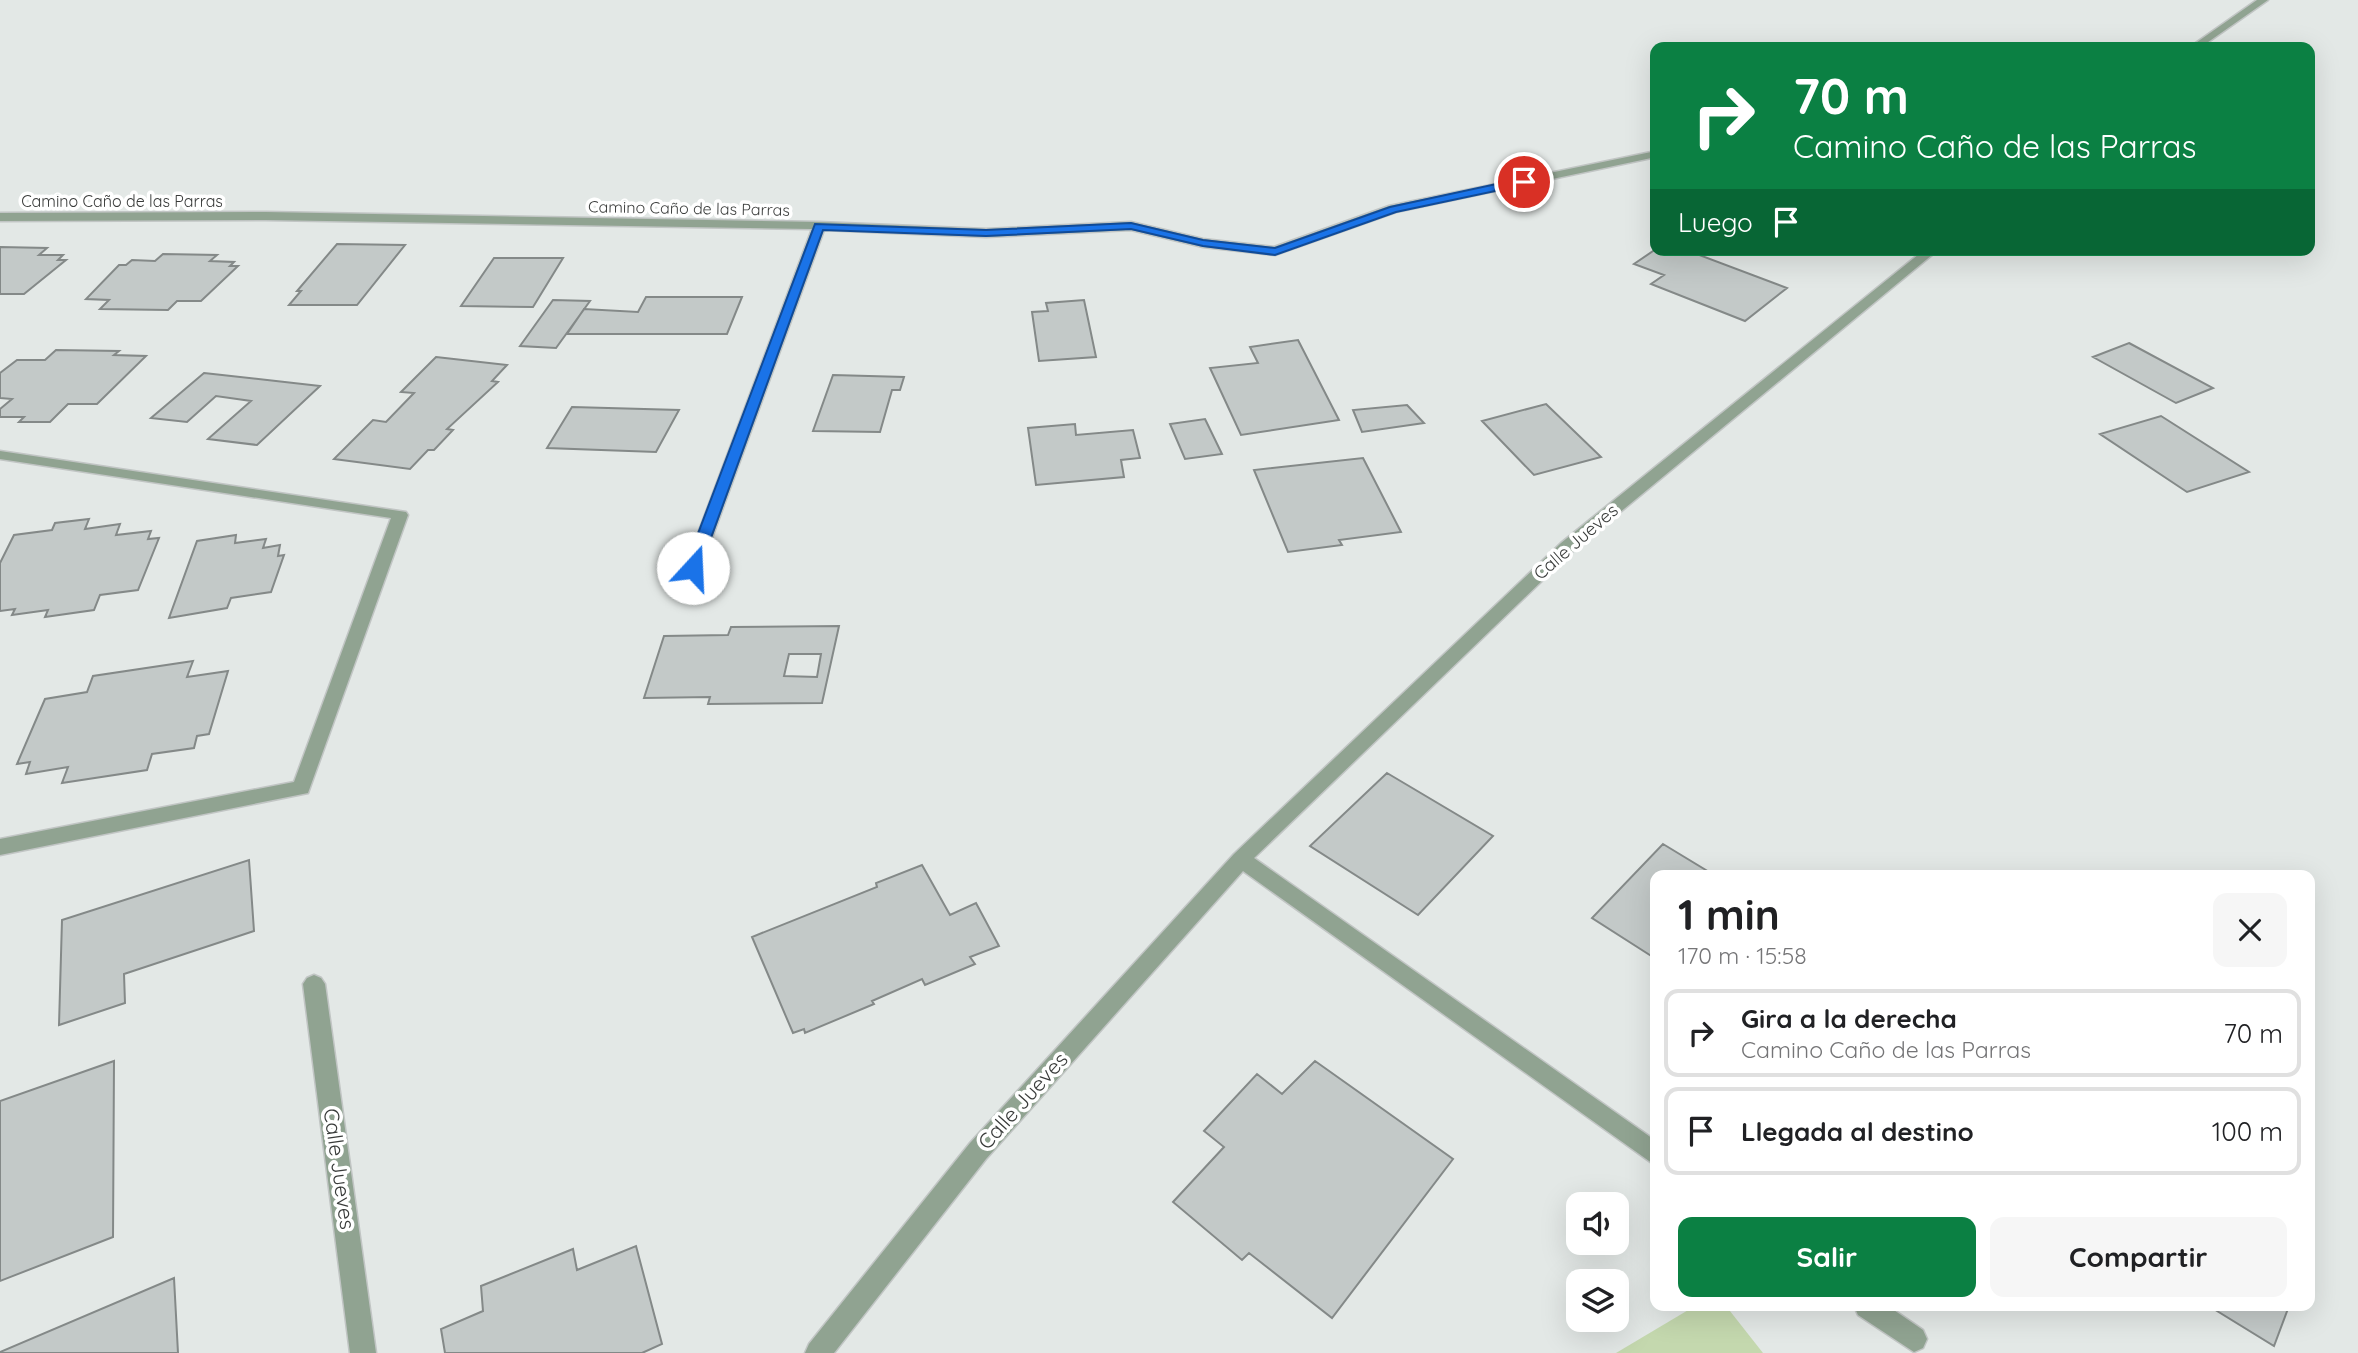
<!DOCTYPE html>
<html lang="es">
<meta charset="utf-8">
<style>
body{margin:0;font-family:Quicksand,sans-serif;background:#f6f6f6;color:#202124;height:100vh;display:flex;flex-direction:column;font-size:26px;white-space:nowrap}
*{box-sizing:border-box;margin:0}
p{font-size:23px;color:#757577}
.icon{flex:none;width:38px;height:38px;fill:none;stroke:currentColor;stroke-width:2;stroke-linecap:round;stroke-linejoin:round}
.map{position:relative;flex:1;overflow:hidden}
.sheet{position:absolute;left:1650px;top:870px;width:665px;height:441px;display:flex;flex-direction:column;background:#fff;border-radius:14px;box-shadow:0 7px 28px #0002}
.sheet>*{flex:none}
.banner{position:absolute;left:1650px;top:42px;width:665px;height:214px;border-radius:14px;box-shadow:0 7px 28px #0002;background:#0b8043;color:#fff;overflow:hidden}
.buttons{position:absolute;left:1566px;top:1192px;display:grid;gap:14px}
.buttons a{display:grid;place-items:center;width:63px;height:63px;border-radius:14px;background:#fff;box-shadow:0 7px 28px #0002;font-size:35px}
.pin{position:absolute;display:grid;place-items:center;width:60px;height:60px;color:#fff;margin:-30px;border:4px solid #fff;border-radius:50%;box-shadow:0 2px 7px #0007}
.me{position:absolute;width:77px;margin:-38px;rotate:20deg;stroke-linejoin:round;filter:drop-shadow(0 0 5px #0008)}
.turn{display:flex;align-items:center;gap:24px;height:147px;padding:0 28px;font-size:32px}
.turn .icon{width:91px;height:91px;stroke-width:2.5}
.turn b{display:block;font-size:49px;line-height:60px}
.then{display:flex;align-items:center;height:66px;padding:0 28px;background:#0003;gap:14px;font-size:26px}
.round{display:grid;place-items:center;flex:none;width:74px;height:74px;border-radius:14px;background:#f6f6f6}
.summary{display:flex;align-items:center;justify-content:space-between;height:119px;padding:0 28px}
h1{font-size:42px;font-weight:800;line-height:52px}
.button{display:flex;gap:14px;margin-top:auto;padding:14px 28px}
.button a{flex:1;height:80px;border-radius:14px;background:#0b8043;color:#fff;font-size:28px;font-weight:800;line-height:80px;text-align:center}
.button a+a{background:#f6f6f6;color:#202124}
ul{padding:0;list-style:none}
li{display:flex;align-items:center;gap:21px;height:88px;margin:0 14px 10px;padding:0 14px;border:4px solid #e0e0e0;border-radius:14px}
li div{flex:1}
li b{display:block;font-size:26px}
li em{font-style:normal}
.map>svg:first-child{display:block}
.green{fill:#c4d8ae}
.building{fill:#c3c9c8;stroke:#848988;stroke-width:2;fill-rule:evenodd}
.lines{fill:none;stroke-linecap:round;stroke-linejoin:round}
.street-casing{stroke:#c1c5c4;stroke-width:3}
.street{fill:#90a391;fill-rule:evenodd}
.route{fill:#1a73e8;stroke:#114b97;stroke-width:2}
.labels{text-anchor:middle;stroke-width:7;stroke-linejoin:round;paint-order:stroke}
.far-street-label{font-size:16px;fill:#393b3a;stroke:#fff}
.street-label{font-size:18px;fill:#393b3a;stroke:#fff}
.near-street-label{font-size:21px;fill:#393b3a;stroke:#fff}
</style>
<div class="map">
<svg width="2358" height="1353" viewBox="0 0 2358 1353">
<rect width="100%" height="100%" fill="#e3e8e6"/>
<path class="green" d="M1695,1306h31l37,47h-147z"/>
<path class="building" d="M337,244l68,1 -48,60h-68l12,-14h-4z
M0,247l47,1 -8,7h24l-5,5h8l-42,34h-24z
M1656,249l22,1 13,5 3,-2 93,35 -42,33 -94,-37 13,-9 -30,-11z
M163,254l54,1 -7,6 24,1 -4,4h8l-37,35h-24l-9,9 -68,-1 9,-9 -23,-1 33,-34h7l6,-5 23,1z
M494,258h69l-30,49 -72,-1z
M646,297h96l-15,37h-160l17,-25 54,3z
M553,300l37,1 -34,47 -36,-2z
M1084,300l12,57 -57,4 -7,-49 16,-1 -2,-8z
M1298,340l41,80 -98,15 -31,-67 48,-5 -8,-16z
M2129,343l84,45 -37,15 -83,-46z
M56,350l63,1 -5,4 32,1 -49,48h-29l-18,18h-31l5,-5h-24v-8l12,-10 -12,-1v-25l17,-13h28z
M436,357l71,8 -15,16 6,1 -51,47 6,1 -19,20h-6l-18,19 -76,-10 39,-39 13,2 28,-29 -13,-1z
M204,373l116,13 -63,59 -49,-6 43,-38 -35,-5 -29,26 -36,-4z
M833,375l71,2 -4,13h-8l-12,42 -67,-1z
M1546,404l55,53 -67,18 -52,-54z
M1407,405l17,18 -62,9 -9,-22z
M572,407l107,3 -23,42 -109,-4z
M2161,416l88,56 -62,20 -87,-58z
M1205,419l17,35 -37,5 -15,-35z
M1075,424l1,11 57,-5 7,28 -19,2 3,17 -88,8 -8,-57z
M1363,458l38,74 -62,8 3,5 -54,7 -34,-82z
M89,519l-4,10 35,-5 -4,11 35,-4 -3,8 11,-1 -21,52 -38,5 -6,15 -49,7 3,-7 -36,5 3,-6 -15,2v-48l14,-28 38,-5 3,-7z
M236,535l-1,8 31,-4 -3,9 17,-3 -2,11 6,-1 -13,37 -40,6 -4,10 -58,10 28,-77z
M839,626l-17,77 -114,1 2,-7 -66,1 20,-62 64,-1 3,-8zM789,654h32l-4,23 -33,-1z
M193,661l-6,16 41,-6 -19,63 -12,2 -3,12 -42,6 -5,16 -85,13 6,-16 -42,7 4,-12 -13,2 28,-65 42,-7 6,-16z
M1387,773l106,63 -75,79 -108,-69z
M1663,844l51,31h-58v84l-64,-41z
M249,860l5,71 -130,43 1,29 -66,22 3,-105z
M922,865l28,50 26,-12 23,43 -29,11 5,7 -50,21 -3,-6 -50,22 2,3 -69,29 -1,-4 -11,4 -41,-96 125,-50 -1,-4z
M114,1061l-1,176 -113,44v-180z
M1315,1061l138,98 -121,159 -83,-65 -7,7 -69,-58 51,-55 -20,-16 53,-57 25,20z
M636,1246l26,98 -20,9h-197l-4,-24 42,-18 -2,-25 92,-37 4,21z
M174,1278l4,75h-178v-1z
M2209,1306h80l-15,40z"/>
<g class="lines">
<defs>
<path id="street" d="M2257,0h11l-67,47h-11z
M1656,151v6l-260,55 -121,43 -72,-8 -72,-17 -145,7 -162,-7 -123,338 -8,5 -8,-5 127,-339 -546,-9 -266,1v-8l266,-1 553,10 167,7 145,-7 72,17 71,8 115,-41z
M1924,250h14l-365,301 -319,307 402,283v25l-413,-295 -257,288 -152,194h-29l4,-9 161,-201 264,-289 327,-311z
M0,451l406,61 2,3 -100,278 -308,62v-16l294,-57 97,-264 -391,-59z
M314,975l7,3 4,6 51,369h-26l-47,-369 4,-6z
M1854,1306h34l35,24 4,9 -4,9 -9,4 -56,-37z"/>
</defs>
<use href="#street" class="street-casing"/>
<use href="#street" class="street"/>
</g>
<path class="route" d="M1524,178l6,4 -2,2 -132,28 -121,43 -72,-9 -72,-17 -145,7 -163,-6 -123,338 -7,4 -8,-4 130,-344 171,6 145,-7 72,17 72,8 115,-41z"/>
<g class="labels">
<g class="far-street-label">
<text x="122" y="207">Camino Caño de las Parras</text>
<text transform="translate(689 208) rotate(1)" y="6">Camino Caño de las Parras</text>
</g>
<g class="street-label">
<text transform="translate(1576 542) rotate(-41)" y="6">Calle Jueves</text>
</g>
<g class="near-street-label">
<text transform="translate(1023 1101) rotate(-48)" y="7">Calle Jueves</text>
<text transform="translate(339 1169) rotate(82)" y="7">Calle Jueves</text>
</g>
</g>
</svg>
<div class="buttons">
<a><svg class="icon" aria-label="sound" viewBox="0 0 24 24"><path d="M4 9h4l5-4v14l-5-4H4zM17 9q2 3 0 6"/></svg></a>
<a><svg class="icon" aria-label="layers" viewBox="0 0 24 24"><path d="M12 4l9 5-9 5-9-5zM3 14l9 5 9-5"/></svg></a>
</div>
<div class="pin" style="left:1524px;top:182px;background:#d93025"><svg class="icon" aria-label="arrive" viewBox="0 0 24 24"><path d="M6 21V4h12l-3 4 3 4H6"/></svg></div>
<svg class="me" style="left:693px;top:568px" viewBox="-20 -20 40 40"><circle r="19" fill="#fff"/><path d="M0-13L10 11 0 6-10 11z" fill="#1a73e8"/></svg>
<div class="banner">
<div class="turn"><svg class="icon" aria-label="right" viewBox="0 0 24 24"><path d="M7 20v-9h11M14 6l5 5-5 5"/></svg><div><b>70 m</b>Camino Caño de las Parras</div></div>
<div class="then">Luego<svg class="icon" aria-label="arrive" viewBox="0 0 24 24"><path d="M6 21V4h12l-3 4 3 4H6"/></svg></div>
</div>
<section class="sheet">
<div class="summary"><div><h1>1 min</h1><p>170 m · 15:58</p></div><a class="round"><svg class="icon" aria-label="close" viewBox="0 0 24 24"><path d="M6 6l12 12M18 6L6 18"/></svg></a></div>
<ul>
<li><svg class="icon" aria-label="right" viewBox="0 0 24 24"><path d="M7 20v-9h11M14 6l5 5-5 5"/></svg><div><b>Gira a la derecha</b><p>Camino Caño de las Parras</p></div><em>70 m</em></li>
<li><svg class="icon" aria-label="arrive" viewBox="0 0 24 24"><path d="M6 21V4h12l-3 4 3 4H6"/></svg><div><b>Llegada al destino</b></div><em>100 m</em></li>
</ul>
<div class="button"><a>Salir</a><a>Compartir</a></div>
</section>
</div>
